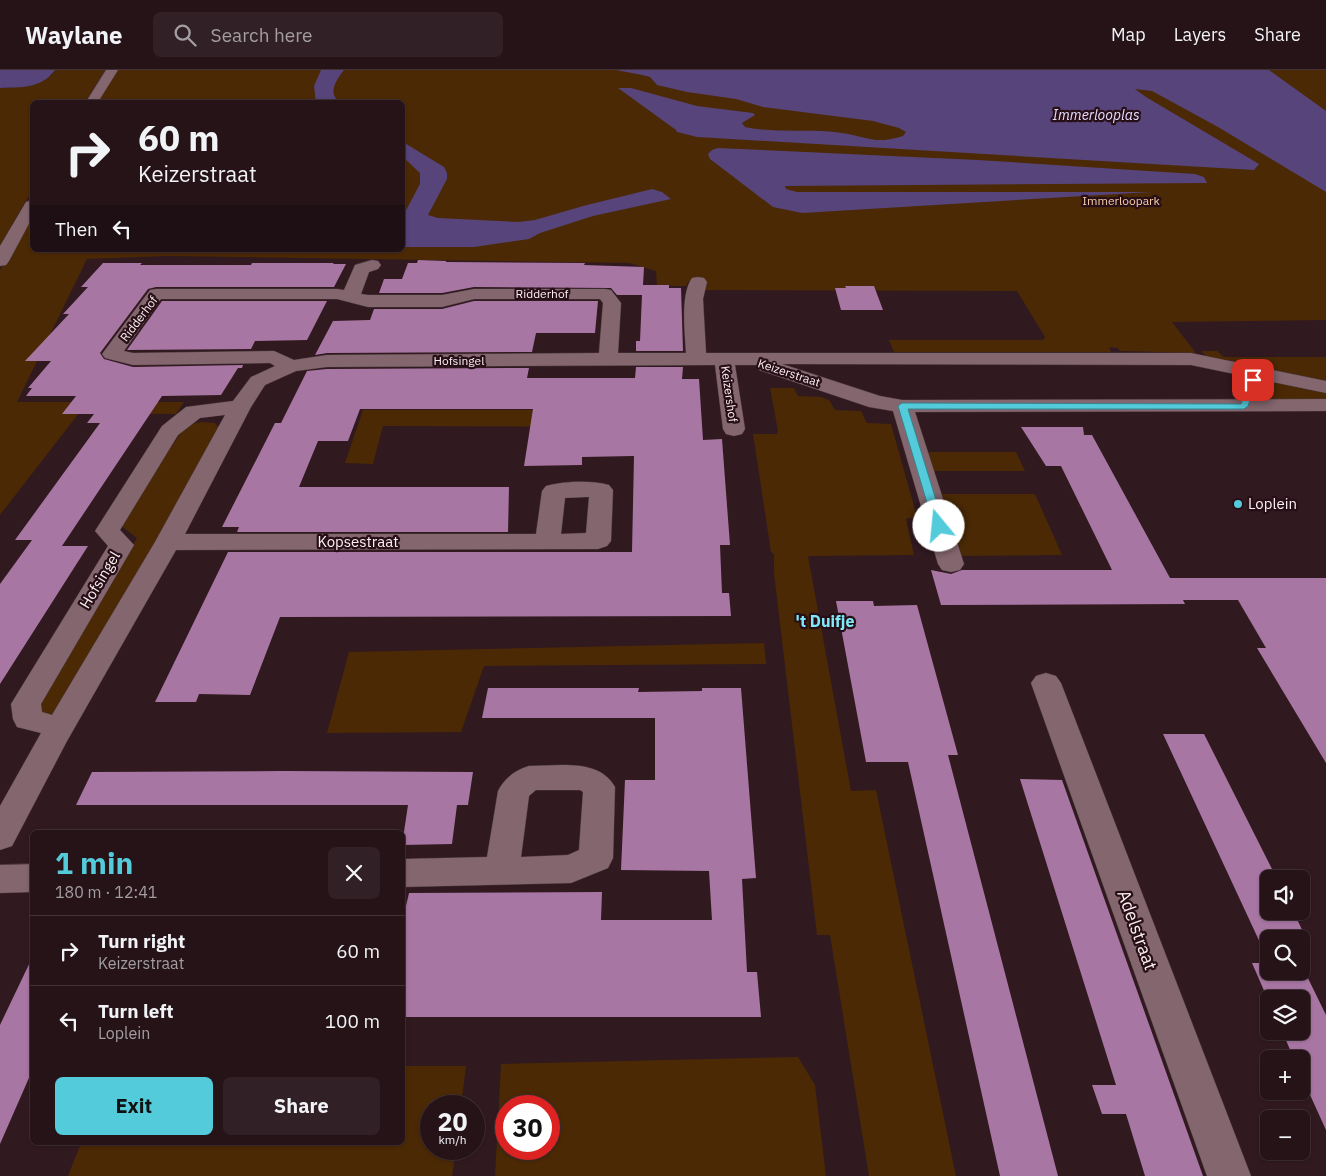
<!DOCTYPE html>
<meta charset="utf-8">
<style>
body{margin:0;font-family:"IBM Plex Sans",sans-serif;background:#312025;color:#f1f3f6;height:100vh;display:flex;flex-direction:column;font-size:19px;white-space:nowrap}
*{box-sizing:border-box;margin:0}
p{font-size:16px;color:#a39ea2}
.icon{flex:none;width:28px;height:28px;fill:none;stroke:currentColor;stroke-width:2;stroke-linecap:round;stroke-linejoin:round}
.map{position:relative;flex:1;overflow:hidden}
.details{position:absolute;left:30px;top:760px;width:375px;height:315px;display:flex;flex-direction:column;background:#251318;border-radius:8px;box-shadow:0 1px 4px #0004,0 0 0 1px #423237}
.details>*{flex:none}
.guide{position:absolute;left:30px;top:30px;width:375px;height:152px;border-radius:8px;box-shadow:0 1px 4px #0004,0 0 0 1px #423237;background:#251318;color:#f1f3f6;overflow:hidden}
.tools{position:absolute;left:1260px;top:800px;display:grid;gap:10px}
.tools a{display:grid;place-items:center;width:50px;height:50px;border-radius:8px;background:#251318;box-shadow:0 1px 4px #0004,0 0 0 1px #423237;font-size:25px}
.speed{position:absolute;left:420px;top:1025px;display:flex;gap:10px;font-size:25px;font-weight:700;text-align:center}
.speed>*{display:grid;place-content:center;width:65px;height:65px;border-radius:50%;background:#251318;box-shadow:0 1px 4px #0004,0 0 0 1px #423237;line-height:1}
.speed small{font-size:12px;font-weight:400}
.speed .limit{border:8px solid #d22;background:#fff;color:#111}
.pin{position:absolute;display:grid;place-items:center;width:42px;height:42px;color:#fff;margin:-21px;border-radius:10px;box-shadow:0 2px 8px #0006}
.me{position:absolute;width:55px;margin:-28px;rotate:343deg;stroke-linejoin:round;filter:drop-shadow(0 0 4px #0008)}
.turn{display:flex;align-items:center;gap:18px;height:105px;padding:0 25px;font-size:22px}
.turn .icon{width:65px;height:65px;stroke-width:2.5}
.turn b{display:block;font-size:35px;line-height:42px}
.then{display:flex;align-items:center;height:48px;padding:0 25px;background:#0003;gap:10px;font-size:19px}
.round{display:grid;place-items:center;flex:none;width:52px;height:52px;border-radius:8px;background:#312025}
.overview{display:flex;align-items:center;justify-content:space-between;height:85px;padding:0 25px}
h1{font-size:30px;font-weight:800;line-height:38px;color:#53cbdb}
.primary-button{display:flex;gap:10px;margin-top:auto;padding:10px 25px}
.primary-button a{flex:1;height:58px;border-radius:8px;background:#53cbdb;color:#111;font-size:20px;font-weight:800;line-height:58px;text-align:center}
.primary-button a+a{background:#312025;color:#f1f3f6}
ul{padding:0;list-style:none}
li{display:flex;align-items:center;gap:15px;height:70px;padding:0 25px;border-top:1px solid #423237}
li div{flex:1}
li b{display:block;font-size:19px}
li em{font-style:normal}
header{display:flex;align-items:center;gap:30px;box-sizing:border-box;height:70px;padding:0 25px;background:#251318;border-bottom:1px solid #423237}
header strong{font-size:24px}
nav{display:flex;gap:28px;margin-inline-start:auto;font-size:18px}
.search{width:350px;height:45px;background:#312025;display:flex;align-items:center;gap:12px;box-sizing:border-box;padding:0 18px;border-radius:8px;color:#a39ea2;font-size:19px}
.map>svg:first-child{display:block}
.green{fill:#4b2905;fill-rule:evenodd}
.water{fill:#57447a}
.building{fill:#a876a3}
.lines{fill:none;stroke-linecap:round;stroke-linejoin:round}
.minor-casing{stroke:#4a383d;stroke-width:1}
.minor{fill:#84666e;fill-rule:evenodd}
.route{fill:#53cbdb;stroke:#36848e}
.poi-dot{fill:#53cbdb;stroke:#260f17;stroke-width:2}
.labels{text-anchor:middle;stroke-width:4.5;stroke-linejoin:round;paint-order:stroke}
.far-park-label{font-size:12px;fill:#facda7;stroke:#260f17}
.far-street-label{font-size:12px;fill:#fdeff2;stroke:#260f17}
.far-water-label{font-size:14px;font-style:italic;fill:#e7dcff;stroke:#260f17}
.poi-label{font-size:15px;fill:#fdeff2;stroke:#260f17;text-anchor:start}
.street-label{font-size:15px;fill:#fdeff2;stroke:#260f17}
.neighbourhood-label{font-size:16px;font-weight:bold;fill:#80e9f8;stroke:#260f17}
.near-street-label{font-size:18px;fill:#fdeff2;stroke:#260f17}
</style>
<header>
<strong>Waylane</strong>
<div class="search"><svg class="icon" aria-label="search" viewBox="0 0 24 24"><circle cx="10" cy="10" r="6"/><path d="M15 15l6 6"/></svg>Search here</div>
<nav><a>Map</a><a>Layers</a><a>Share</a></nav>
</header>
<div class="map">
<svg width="1326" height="1106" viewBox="0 0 1326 1106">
<rect width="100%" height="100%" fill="#311920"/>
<path class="green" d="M55,0h50l-20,32h-53v89l-32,54v-157c19,-1 43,-1 55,-18z
M115,0h1211v250l-154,2 24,31 -76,-2 -2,-3 -9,-1 2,5h-217l-5,-12h154l2,-3 -28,-46 -316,-1 -4,-5 -9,-3 -2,4h-29l-1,-15 -27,-8 -463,-7 -79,3 -70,143h167l-8,12 -97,-1 -79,102v-245l32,-57v37h370v-148h-306z
M1201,281h16l7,6h102v24l-120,-25z
M1269,311l57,12v9l-62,-1 -5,-8z
M770,318h24l4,8 23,1 8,3 6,10 26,1 6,12 24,1 26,93 -11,2 8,36 -106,1 43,235 25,-1 80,386h-87l-39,-241h-13l-43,-362v-19l-3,-2 -18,-118h24l1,-3z
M363,340h280l-2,17 -258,-1 -10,38 -28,-1z
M201,352l14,1 5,7 -153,284 -19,3 -12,-6 101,-173 -17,-13 64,-97 7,-4z
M921,382h95l9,19h-98z
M935,424h100l27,61 -108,1z
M764,573l2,21 -282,2 -23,66 -134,1 22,-81z
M798,987l17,28 11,91h-331l6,-112zM506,1036h43v43h-43z
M403,996h63l-5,40h-30v43h25l-4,27h-384l13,-33 321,-1z"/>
<path class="water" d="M0,0h55c-14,19 -34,17 -55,18z
M321,0h23c-8,10 -17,24 -4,32h-24l-2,-16z
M616,0h653l57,41v81l-108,-65 -66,-36 -17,-2 11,8 113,67 -5,6 -557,-33 -20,-5 -1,-2 -58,-42h13l66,18 56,7 2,2 -13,8 3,4c32,7 65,1 97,6 27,4 32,12 61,3l3,-4 -7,-4 -26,-7 -110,-14 -27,-8 -49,-7 -30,-7 -7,-8 -8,-2z
M403,72l41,25 3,6v6l-19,36 10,3 80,4 17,-2 48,-14 69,-17 10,3 9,7 -78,17 -53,17 -11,6 -55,8h-71v-31l17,-32v-11l-17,-16z
M718,78l260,12 217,14 9,3 3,6 -422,3 1,3 11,3h354l-349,21 -29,-6 -63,-48 -2,-5 4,-4z"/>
<path class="building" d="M418,190l28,1v1l139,1 -1,2 60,2 -1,18h26v3h12l2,63h-47v-10h4l2,-46h-25l-6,-7 -137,-1 -32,6h-63l5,-14h18l6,-16h9z
M103,193h39l-2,2h111l1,-2h82l-1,1h13l-12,23h-178l-8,2 -48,64 4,6 29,8 110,-2 -1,3h-4l-17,27 -59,1 -100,150h26l-88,138v-100l32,-44h-17l85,-117h-13l7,-9h-32l14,-18h-50l6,-8h-4l23,-27h-26l44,-47h-6l25,-27h-7z
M845,216h29l9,24h-42l-6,-22h11z
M162,231h165l-20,39 -52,1 -4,8 -124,1z
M474,231h124l-3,32h-59l-4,19 -205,1 -12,2 18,-34 37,-1 4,-11h68z
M636,297h47l-1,12h17l4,61 19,-1 8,106h-10l2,48h7l2,23 -451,1 -30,78 -51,-1 -3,8h-41l73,-150h404l2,-96 -52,1v8l-58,1 9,-57h-173l-12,32h-30l-19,46h210l-1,45h-271l2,-5h-17l53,-104h6l26,-52 20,-2 202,-1 -2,10h108z
M1021,357h62l1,8h8l78,143h156v185l-69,-115h9l-28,-48h-55l2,4 -244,1 -10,-35 20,4 11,-4h150l-51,-104h-15z
M836,531h37l1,5 43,-1 41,150h-10l110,421h-58l-92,-414h-42z
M488,618h151l-1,4 64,-1v-3h39l15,190 -14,1 5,93h10l4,45h-359v-94l7,-30 193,-1 -1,28h111l-3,-49 -88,-1 4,-90h30v-62h-173z
M1163,664h41l73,145h-8v32h24l18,37h-10v-9h-32v23z
M92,702l191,-1 190,1 -5,33h-11l-5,39 -50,1 6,-40h-332z
M1020,709l42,1 141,396h-58l-19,-62h-24l-10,-29h24z
M32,888v113l-32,73v-119z
M1252,893h17v8h32v-7l25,51v115l-25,-55v-16h-7l-12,-28h19v-32h-32v3z"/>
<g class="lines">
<defs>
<path id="minor" d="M106,0h12l-20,32h-12z
M32,130v18l-23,43 -3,4 -6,1v-20l26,-44z
M372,190l6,1 3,4 -3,4 -9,3 -8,22 7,1h74l32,-6h131l6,1 10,13 -3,50h68c-1,-21 -6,-58 6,-75l6,-1 6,1 3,4 -4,17 3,54h485l135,28v12l-135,-28 -409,-1 98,32 22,4 424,-1v12l-411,1 49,152 -4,6 -9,2 -9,-2 -4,-6 -45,-153 -24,-4 -110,-37 -2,-5h-22l10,64 -3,5 -8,2 -8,-2 -3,-5 -8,-64 -388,2 -31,4 -31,14 -14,22 -66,127h351l6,-43 4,-5c18,-5 45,-6 63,-1l4,5 -2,51 -4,5 -9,3 -422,1 -109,191 -55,105 -12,4v-44l41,-73 -24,-6 -4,-8 -2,-15 97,-158 -13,-15 67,-105 24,-19 47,-6 18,-24 24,-11 -5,-3 -137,2 -28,-7 -3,-4 48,-64 6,-1h181l7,1 11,-25zM161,229h176l31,8h74l32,-8h126l3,4 -4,50 -272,2 -33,5 -20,-9 -141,2 -9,-2zM225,345l-70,127 -103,173 -10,-3 -1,-8 93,-159 -14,-15 58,-95 22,-17zM589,427l-3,36 -25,1 4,-36z
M1046,603l10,3 5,7 190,493h-44l-176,-493 5,-7z
M529,696c29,0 70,-8 86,21l-2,71 -5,10 -37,15 -169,4v-28l85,-2 11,-66c7,-13 17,-21 31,-25zM536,720h44l3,2 -4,58 -11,5 -47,2 8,-61z
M32,794v28l-32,1v-28z"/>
</defs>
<use href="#minor" class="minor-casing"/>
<use href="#minor" class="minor"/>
</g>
<path class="route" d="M1250,308l7,2 -9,26 -4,3h-336l36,117 -5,3 -5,-3 -36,-120 4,-3 339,1z"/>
<circle class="poi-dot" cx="1238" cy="434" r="5"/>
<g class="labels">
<g class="far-park-label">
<text x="1121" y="135">Immerloopark</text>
</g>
<g class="far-street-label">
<text x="542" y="228">Ridderhof</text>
<text transform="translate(139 249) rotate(-53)" y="4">Ridderhof</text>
<text x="459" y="295">Hofsingel</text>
<text transform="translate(789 303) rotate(18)" y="4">Keizerstraat</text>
<text transform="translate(729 324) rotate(82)" y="4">Keizershof</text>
</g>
<g class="far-water-label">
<text x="1096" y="50">Immerlooplas</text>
</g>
<g class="poi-label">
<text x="1248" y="439">Loplein</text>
</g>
<g class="street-label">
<text x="358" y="477">Kopsestraat</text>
<text transform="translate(100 510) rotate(-59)" y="5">Hofsingel</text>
</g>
<g class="neighbourhood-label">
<text x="825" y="557">'t Duifje</text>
</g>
<g class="near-street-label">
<text transform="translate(1137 860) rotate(70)" y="6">Adelstraat</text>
</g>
</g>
</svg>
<div class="tools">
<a><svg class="icon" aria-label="sound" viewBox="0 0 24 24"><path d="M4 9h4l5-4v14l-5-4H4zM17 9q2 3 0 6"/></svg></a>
<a><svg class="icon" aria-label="search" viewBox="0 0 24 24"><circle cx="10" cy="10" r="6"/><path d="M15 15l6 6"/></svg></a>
<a><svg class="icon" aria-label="layers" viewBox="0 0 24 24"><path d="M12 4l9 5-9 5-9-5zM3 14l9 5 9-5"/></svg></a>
<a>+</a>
<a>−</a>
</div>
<div class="speed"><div>20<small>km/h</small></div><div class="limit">30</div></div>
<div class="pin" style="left:1253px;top:310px;background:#d93025"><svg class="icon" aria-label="arrive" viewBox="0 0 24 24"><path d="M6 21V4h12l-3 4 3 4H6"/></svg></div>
<svg class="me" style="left:939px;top:456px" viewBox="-20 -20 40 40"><circle r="19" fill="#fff"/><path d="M0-13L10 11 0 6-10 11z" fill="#53cbdb"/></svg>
<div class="guide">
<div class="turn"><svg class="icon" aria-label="right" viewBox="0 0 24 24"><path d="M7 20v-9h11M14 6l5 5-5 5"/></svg><div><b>60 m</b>Keizerstraat</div></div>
<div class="then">Then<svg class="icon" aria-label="left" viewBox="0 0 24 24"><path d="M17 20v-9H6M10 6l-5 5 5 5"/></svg></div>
</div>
<section class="details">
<div class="overview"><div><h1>1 min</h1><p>180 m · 12:41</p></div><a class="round"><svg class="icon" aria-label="close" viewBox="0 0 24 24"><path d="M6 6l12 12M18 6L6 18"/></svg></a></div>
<ul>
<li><svg class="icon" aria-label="right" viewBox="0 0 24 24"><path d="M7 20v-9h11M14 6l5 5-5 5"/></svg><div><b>Turn right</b><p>Keizerstraat</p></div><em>60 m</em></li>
<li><svg class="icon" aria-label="left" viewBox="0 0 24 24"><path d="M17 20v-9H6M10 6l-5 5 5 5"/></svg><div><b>Turn left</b><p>Loplein</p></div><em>100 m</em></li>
</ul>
<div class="primary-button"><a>Exit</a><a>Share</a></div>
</section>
</div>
